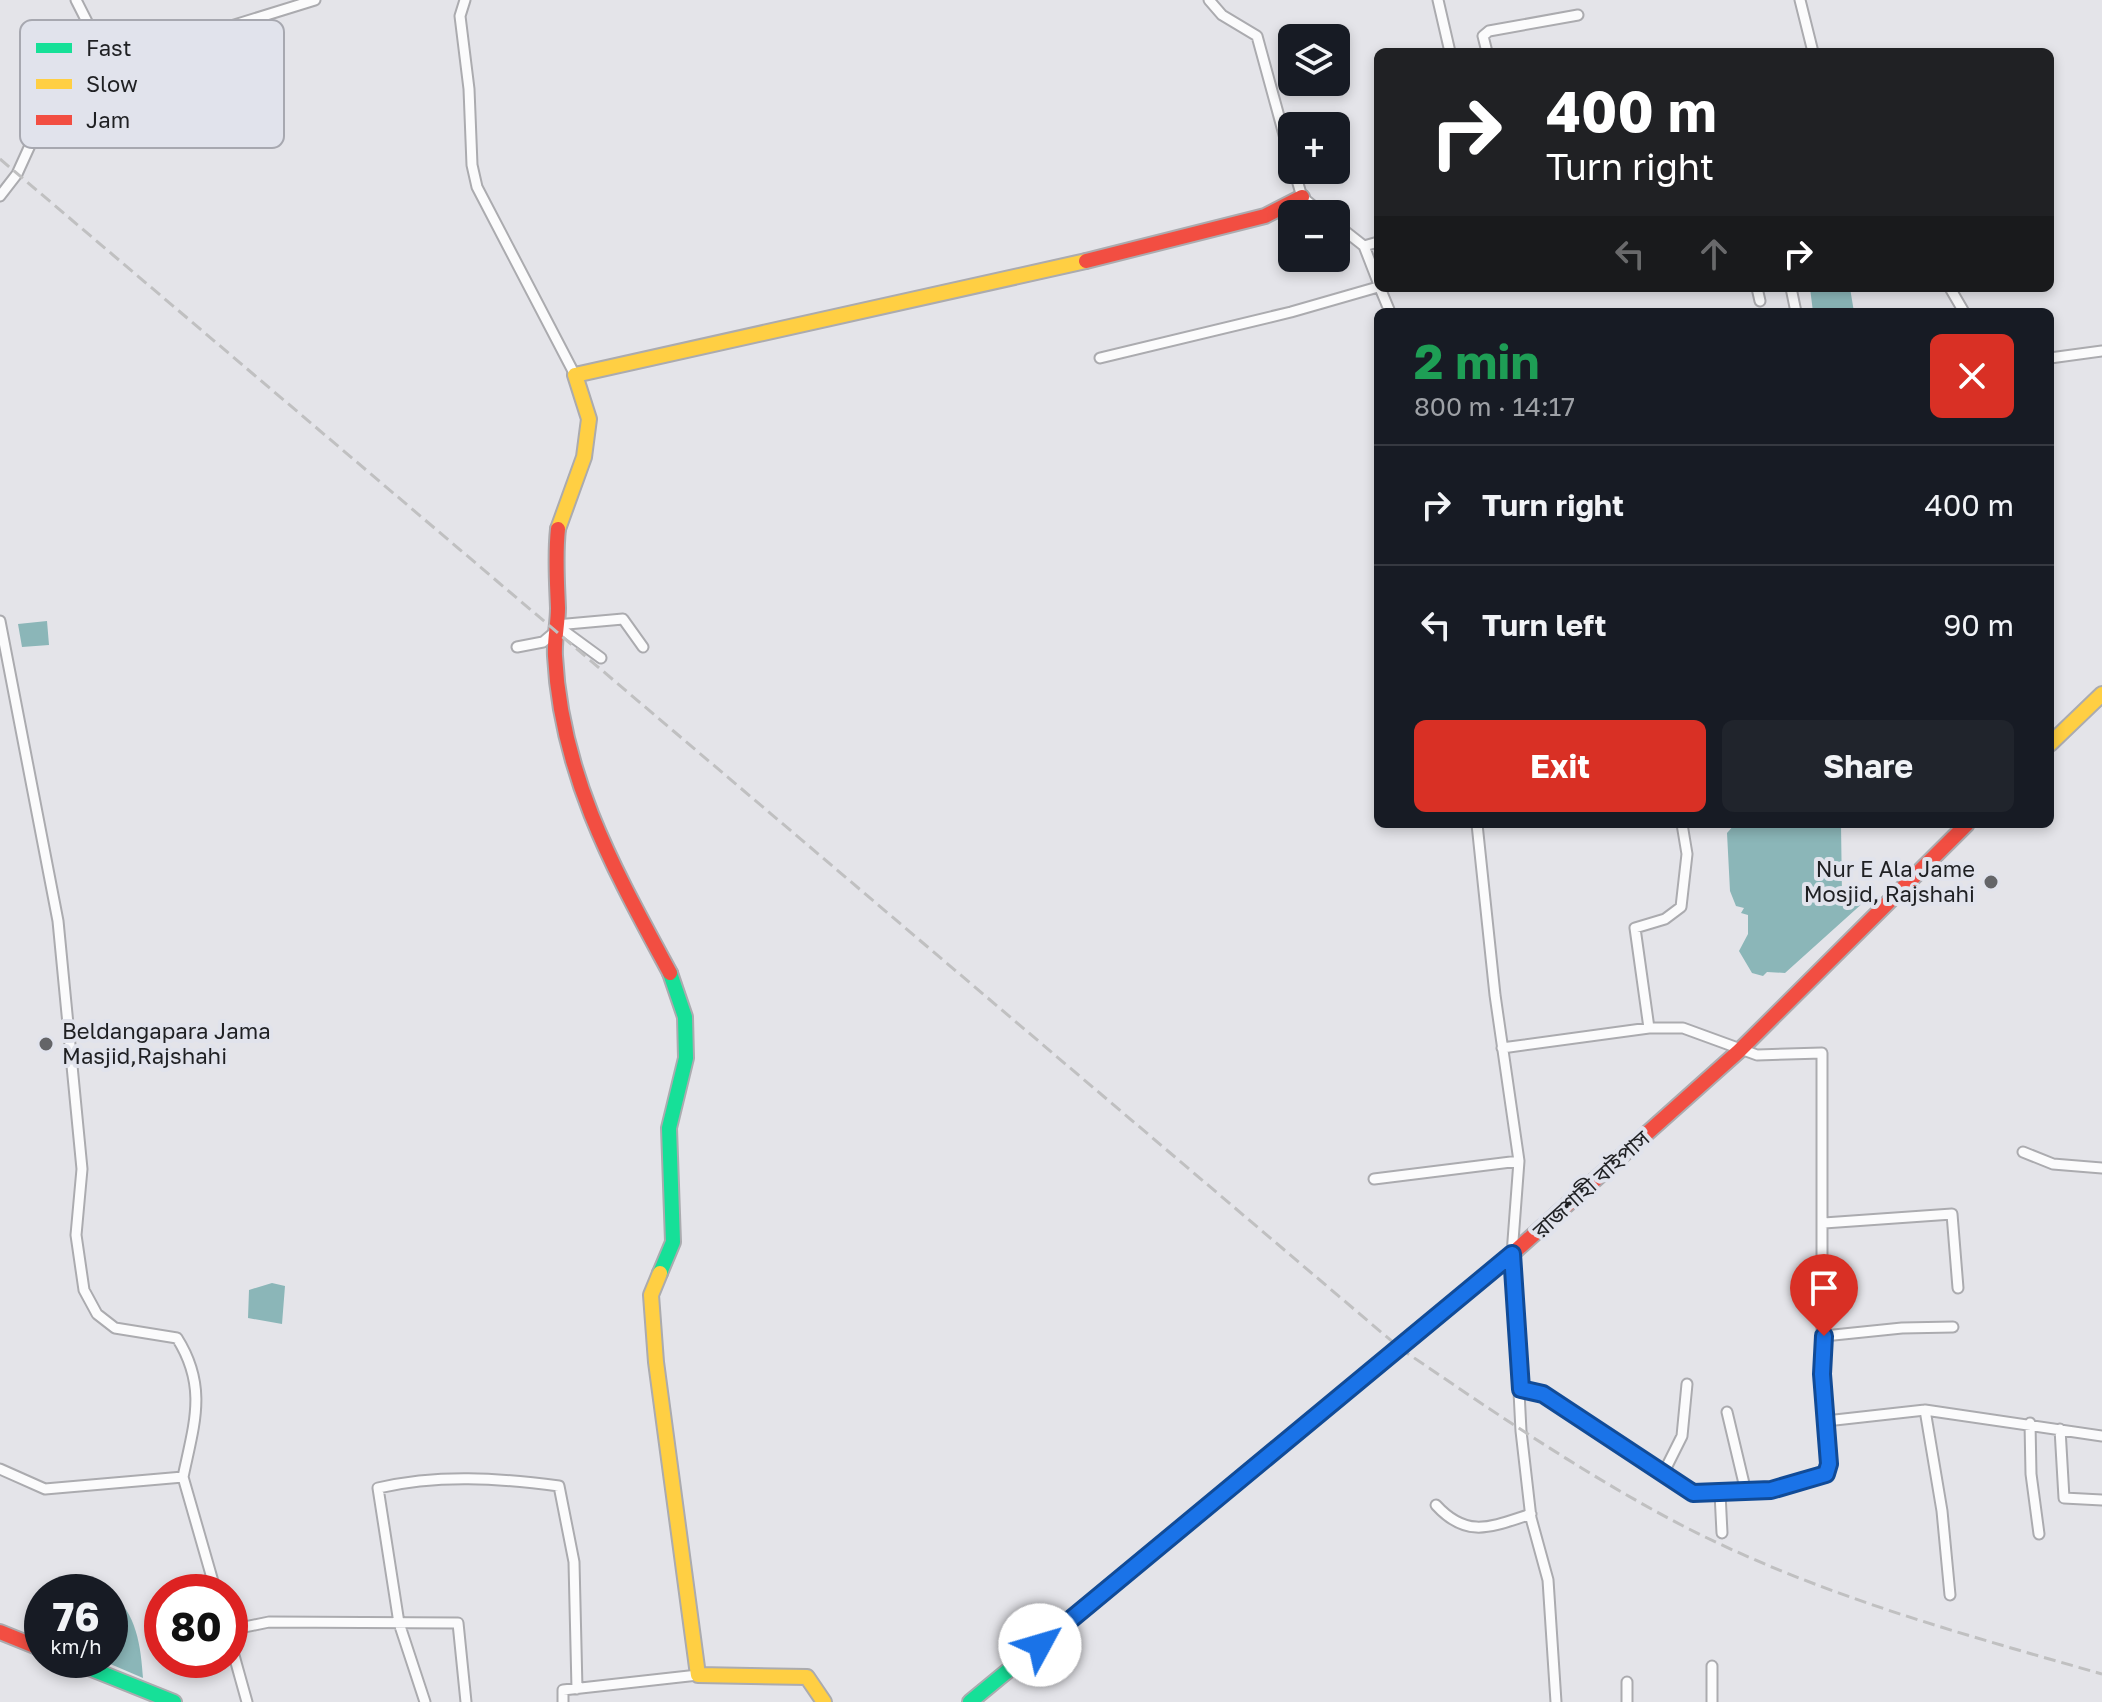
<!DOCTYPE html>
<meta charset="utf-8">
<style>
body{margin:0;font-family:"Golos Text","Noto Sans Bengali",sans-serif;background:#20242c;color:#f1f3f6;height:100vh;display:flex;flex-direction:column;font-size:30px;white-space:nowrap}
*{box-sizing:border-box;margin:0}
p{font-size:26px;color:#9ea1a6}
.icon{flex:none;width:44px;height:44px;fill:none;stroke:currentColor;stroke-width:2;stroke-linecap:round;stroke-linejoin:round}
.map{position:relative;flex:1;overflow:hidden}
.details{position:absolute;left:1374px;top:308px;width:680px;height:520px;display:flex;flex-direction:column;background:#171b24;border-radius:12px;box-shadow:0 4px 12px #0003}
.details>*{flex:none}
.banner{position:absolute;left:1374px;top:48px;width:680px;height:244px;border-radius:12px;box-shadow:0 4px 12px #0003;background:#202124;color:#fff;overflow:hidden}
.buttons{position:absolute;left:1278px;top:24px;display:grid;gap:16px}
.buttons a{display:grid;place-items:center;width:72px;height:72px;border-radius:12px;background:#171b24;box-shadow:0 4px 12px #0003;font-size:40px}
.speed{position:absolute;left:24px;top:1574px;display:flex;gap:16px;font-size:40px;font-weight:700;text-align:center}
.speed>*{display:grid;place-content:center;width:104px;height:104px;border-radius:50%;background:#171b24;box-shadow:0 4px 12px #0003;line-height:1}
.speed small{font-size:20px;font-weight:400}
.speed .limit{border:12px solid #d22;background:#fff;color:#111}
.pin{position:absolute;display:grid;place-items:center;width:68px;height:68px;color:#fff;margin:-82px -34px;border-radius:50% 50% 50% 0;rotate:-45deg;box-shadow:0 0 8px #0007}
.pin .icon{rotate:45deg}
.me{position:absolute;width:88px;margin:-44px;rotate:51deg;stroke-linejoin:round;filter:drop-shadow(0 0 6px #0008)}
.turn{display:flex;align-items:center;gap:28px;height:168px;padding:0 40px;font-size:36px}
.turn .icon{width:104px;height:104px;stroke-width:2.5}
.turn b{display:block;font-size:56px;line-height:68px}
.lanes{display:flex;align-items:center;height:76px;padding:0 40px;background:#0003;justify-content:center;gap:40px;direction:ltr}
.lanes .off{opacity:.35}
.round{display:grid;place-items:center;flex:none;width:84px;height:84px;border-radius:12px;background:#20242c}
.head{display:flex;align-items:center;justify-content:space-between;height:136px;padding:0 40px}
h1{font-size:48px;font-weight:700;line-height:60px;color:#1e9e55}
.primary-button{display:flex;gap:16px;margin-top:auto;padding:16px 40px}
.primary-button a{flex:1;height:92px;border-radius:12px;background:#d93025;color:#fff;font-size:32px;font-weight:700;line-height:92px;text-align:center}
.primary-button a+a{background:#20242c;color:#f1f3f6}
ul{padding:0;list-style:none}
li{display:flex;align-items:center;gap:24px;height:120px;padding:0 40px;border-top:2px solid #363941}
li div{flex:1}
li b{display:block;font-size:30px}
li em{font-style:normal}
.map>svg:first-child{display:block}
.water{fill:#8bb6b8}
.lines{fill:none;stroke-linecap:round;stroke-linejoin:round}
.street-casing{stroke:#ababaf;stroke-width:13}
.fast-casing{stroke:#ababaf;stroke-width:18}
.slow-casing{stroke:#ababaf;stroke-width:18}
.jam-casing{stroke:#ababaf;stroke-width:18}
.street{stroke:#fbfbfc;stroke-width:9}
.fast{stroke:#16e098;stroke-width:14}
.slow{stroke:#ffcf43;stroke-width:14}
.jam{stroke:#f24e42;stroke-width:14}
.rail{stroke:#c0c0c1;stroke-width:3;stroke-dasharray:12 6;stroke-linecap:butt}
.route-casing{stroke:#114b97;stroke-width:20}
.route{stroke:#1a73e8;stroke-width:14}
.poi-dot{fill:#646568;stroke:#e1e3ec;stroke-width:3}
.labels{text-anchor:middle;stroke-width:8;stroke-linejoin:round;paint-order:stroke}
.poi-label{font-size:22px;fill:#1f2023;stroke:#e1e3ec;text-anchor:end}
.street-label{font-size:22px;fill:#1f2023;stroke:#e1e3ec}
.key{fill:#e1e3ec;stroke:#a7a8b0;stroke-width:2}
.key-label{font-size:22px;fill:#1f2023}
</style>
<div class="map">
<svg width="2102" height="1702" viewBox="0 0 2102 1702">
<rect width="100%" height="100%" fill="#e4e4e9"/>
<path class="water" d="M1810,288h40l4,24h-41z
M47,621l2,24 -27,2 -4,-23z
M1735,824h106l1,72 16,-2 7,7 -80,72 -18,-1 -4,4 -11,-3 -13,-22 9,-17v-19l-7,-2 3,-5 -8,-2 -6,-15 -3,-58z
M272,1283l13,3 -3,38 -34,-6 1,-28z
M110,1593c27,19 31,55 33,85l-42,-18h9z"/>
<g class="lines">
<defs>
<path id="street" d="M76,0l35,69
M465,0l-5,16 9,73 3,76 5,22 98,188
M1209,0l13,15 35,21 35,128
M1438,0l12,52
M1800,0l13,52
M1487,52l-4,-16 6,-5 89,-16
M1294,170l8,27 21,17
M0,196l17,-22 35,-77 121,-53 142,-44
M1336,224l28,22 14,36
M1364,246l14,-4
M1380,288l10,24
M1757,288l3,13
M1791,288l5,24
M1950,288l14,24
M1100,358l191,-46 87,-25
M2050,358l52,-7
M0,621l58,300 24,248 -6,66 8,55 13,24 18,14 62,10c31,49 17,86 6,139
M556,625l67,-6 20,28
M556,625l45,33
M517,647l26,-5 13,-11
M1477,824l18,171 24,166 -7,93 9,177 10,87 17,62 8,122
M1649,1028l-14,-100 30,-9 16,-12 6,-53 -5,-30
M1502,1048l147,-20h34l74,27 65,-2v321l4,49
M2023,1152l30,12 49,4
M1374,1179l145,-18
M1824,1223l128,-9 6,74
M1824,1336l78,-8 51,-1
M1521,1389l22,5 150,99 78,-3 55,-16 3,-10 -3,-41 9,-3 90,-10 177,26
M1925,1410l17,101 8,84
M1727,1412l19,80
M2030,1423l1,51 8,60
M2060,1429l4,69 38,2
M0,1469l45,20 138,-12 33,115
M1663,1474l19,-38 5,-52
M1720,1493l2,40
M1436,1505c31,34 55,22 95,9
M230,1630l39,-8 189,1 8,79
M230,1641l17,61
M425,1702l-26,-79 -21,-135c60,-14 120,-10 181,-2l15,76 3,127
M563,1702v-12l135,-15
M1627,1702v-20
M1712,1702v-36"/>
<path id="fast" d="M660,1273l13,-31 -4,-114 17,-70 -1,-41 -15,-44
M69,1660l105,42
M970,1702l452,-373"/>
<path id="slow" d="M558,529l26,-72 5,-38 -14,-44 511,-114
M2050,744l52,-50
M660,1273l-9,22 5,67 42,313 109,2 17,25"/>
<path id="jam" d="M1086,261l179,-45 37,-19
M558,529c-3,27 -1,52 0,79 0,16 -4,32 -3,48 6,120 60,215 115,317
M1422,1329l90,-75 227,-203 228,-227
M0,1632l42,17"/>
</defs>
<use href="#street" class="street-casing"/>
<use href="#fast" class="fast-casing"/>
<use href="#slow" class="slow-casing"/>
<use href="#jam" class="jam-casing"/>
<use href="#street" class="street"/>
<use href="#fast" class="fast"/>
<use href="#slow" class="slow"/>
<use href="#jam" class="jam"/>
<path class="rail" d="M0,159l1401,1190c87,59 174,119 267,169 136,73 287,114 434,156"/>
</g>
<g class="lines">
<defs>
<path id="route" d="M1040,1645l472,-391 9,135 22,5 150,99 78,-3 55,-16 3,-10 -7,-90 2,-38"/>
</defs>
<use href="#route" class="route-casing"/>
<use href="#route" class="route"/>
</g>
<g class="poi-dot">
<circle cx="1991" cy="882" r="8"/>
<circle cx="46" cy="1044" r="8"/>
</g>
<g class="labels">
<g class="poi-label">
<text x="1975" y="877">Nur E Ala Jame<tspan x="1975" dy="25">Mosjid, Rajshahi</tspan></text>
<text x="62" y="1039" text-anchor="start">Beldangapara Jama<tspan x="62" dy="25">Masjid,Rajshahi</tspan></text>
</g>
<g class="street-label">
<text transform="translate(1591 1184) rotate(-42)" y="8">রাজশাহী বাইপাস</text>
</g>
</g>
<rect x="20" y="20" width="264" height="128" rx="12" class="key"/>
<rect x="36" y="43" width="36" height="10" fill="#16e098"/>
<rect x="36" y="79" width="36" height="10" fill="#ffcf43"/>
<rect x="36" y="115" width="36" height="10" fill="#f24e42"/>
<g class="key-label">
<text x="86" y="56">Fast</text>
<text x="86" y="92">Slow</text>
<text x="86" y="128">Jam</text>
</g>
</svg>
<div class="buttons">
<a><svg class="icon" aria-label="layers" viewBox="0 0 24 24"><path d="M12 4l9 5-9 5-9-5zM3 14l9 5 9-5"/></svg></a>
<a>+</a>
<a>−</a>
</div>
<div class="speed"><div>76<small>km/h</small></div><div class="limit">80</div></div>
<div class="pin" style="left:1824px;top:1336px;background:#d93025"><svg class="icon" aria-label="arrive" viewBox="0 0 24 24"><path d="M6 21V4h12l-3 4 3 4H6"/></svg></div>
<svg class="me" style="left:1040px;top:1645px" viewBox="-20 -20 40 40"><circle r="19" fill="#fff"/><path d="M0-13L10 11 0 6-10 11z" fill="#1a73e8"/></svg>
<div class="banner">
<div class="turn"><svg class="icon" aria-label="right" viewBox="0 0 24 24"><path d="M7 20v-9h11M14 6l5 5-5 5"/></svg><div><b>400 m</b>Turn right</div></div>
<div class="lanes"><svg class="icon off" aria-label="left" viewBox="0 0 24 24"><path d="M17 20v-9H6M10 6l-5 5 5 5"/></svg><svg class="icon off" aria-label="ahead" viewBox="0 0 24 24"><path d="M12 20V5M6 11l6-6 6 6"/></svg><svg class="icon" aria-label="right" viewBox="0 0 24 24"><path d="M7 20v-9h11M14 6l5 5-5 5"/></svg></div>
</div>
<section class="details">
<div class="head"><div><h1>2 min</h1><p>800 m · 14:17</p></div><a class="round" style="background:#d93025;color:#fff"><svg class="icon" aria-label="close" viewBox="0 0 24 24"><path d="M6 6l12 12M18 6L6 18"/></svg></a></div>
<ul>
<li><svg class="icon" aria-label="right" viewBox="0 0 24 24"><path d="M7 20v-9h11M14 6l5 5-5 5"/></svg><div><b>Turn right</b></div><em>400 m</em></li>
<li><svg class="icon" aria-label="left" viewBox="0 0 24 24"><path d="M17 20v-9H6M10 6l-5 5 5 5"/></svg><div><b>Turn left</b></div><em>90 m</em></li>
</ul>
<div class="primary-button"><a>Exit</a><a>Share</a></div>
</section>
</div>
